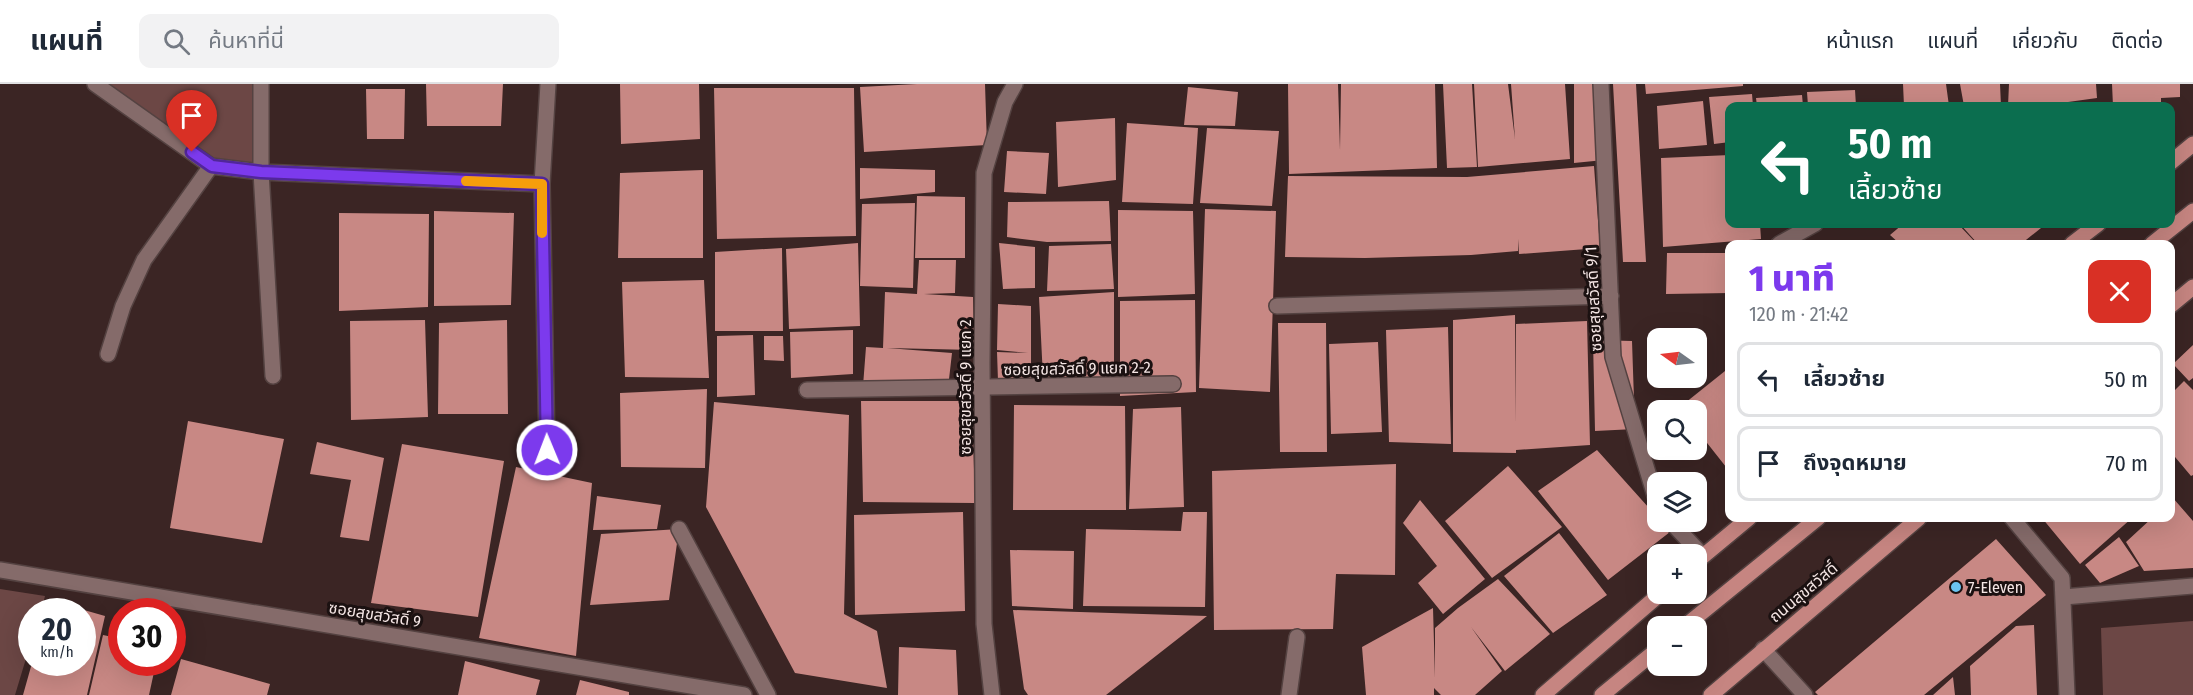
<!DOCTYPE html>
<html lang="th">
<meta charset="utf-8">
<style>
body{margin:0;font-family:"Fira Sans Condensed","Noto Sans Thai",sans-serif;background:#f2f2f3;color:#1f2937;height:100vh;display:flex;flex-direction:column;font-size:22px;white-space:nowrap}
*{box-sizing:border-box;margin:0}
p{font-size:20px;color:#747a83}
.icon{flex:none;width:33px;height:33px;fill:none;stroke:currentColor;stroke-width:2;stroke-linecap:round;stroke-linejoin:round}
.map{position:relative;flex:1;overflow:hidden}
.panel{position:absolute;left:1725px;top:156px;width:450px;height:282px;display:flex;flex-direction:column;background:#fff;border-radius:12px;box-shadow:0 6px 24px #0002}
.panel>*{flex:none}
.hud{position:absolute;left:1725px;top:18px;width:450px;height:126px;border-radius:12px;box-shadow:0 6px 24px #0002;background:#0b6e4f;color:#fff;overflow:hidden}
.needle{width:39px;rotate:284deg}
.controls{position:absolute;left:1647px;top:244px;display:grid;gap:12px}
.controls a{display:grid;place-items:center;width:60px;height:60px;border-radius:12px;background:#fff;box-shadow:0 6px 24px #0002;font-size:30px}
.speed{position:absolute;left:18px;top:514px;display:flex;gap:12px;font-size:30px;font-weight:700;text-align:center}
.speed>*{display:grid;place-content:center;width:78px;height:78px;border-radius:50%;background:#fff;box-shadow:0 6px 24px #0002;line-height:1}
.speed small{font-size:15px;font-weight:400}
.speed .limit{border:9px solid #d22;background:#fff;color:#111}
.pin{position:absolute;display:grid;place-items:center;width:51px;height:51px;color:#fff;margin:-62px -26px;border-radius:50% 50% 50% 0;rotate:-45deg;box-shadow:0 0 6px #0007}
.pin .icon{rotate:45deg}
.me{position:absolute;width:66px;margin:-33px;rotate:359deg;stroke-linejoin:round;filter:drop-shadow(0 0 4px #0008)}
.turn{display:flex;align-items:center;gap:21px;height:126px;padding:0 24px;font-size:27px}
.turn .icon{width:78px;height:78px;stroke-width:2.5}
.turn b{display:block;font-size:42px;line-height:51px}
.round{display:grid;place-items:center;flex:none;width:63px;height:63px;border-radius:12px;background:#f2f2f3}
.summary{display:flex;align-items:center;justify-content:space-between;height:102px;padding:0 24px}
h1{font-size:36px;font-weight:800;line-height:45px;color:#7c3aed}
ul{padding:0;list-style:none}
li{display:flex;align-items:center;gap:18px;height:75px;margin:0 12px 9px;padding:0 12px;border:3px solid #e0e1e3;border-radius:12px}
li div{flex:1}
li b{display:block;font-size:22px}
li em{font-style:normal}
header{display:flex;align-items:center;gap:36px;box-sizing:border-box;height:84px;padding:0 30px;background:#fff;border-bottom:2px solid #e0e1e3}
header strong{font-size:28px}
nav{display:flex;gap:33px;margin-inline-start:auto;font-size:21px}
.search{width:420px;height:54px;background:#f2f2f3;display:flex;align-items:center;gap:15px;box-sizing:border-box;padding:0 21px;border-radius:12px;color:#747a83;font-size:22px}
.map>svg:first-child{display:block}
.green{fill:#6c4745}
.building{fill:#c88884}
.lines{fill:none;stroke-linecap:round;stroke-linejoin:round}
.minor-casing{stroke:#544241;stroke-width:18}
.major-casing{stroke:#544241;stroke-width:18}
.minor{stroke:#856b6a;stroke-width:15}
.major{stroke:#c68581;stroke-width:15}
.route-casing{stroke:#51269a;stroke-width:15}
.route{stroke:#7c3aed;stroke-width:10}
.slow{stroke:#f59e0b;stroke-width:10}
.poi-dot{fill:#6ac3f1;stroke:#1b1111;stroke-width:2}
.labels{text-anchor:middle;stroke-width:6;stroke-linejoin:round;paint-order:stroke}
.street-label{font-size:16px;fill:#f5e6e5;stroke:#1b1111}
.poi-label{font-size:16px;fill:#f5e6e5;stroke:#1b1111;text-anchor:start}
</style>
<header>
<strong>แผนที่</strong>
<div class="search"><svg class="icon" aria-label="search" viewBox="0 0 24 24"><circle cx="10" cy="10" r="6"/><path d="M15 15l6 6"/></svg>ค้นหาที่นี่</div>
<nav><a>หน้าแรก</a><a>แผนที่</a><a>เกี่ยวกับ</a><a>ติดต่อ</a></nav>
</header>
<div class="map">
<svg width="2193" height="611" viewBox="0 0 2193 611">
<rect width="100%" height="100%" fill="#3b2524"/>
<path class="green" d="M95,0h166v88l-50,-6z
M0,505l45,7 -4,16h-9l-1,30 -16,53h-15z
M2193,537v74h-90l-2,-67z"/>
<path class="building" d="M426,0h77l-2,42h-74z
M620,0h79l1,55 -79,5z
M917,0h68l2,61 -123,7 -4,-65z
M1288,0h50l2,66 1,-66h94l2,84 -148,6z
M1443,0h29l5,83 -30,1z
M1474,0h34l7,55 -4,-55h54l5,75 -92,8z
M1574,0h27l3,76 -30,3z
M1613,0h23l10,178h-23z
M1645,0h98v2l-97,8z
M1903,0h43l3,22h-45z
M1960,0h40l1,22h-37z
M2009,0h87l1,14 -58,8h-31z
M2112,0h68v13l-19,1v8h-48z
M1188,3l50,5 -3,34 -51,-1z
M714,4h140l2,148 -139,3z
M366,5h39l-1,50h-37z
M1855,6l1,16h-48l-1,-14z
M1752,10l1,12h-23v36l-16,2 -5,-47z
M1802,11l1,11h-46l-1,-8z
M1703,17l4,44 -48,4 -2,-43z
M1115,34l1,62 -58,7 -2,-65z
M1127,39l71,5 -5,76 -71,-2z
M1207,44l72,3 -7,75 -72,-3z
M1007,67l42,2 -3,41 -42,-2z
M1730,71v69h30l1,15 -98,8 -2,-89z
M1594,82l6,82 -81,6 -1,-15v12l-47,4 -106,3 -80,-1 3,-81 179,1z
M860,84l75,2v22l-75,7z
M703,86v88h-85l2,-85z
M917,112l48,1v61h-50z
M1109,117l2,40 -64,1 -40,-5 1,-35z
M915,119l-2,85 -53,-2 2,-82z
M1205,125l71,2 -6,181 -71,-4z
M1118,126l75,1 2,83 -77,3z
M434,127l80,2 -3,92 -77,1z
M339,129l90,1 -1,93 -89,4z
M1903,140h55l19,20h-77l-10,-9z
M1960,140h86l-25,20h-43z
M858,159l2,83 -71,3 -3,-80z
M999,159l36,4v41l-32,1z
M1111,160l3,45 -67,2 2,-45z
M782,164l1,83h-68v-79z
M1667,169h63v40l-64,1z
M919,176h37l-1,33 -31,1 49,3 1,53 -87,-2 65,5 -4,35 -85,-2 3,-39 17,1 2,-56 32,2z
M704,196l5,98 -84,-1 -3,-95z
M1114,208v85l-71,1 -4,-81z
M1195,216l1,92 -76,4v-95z
M998,220l33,2v80l-33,-5 -1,-29 31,1 -31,-3z
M1515,231l1,109v-100l71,-3 3,124 -74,5v3l-63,-1v-132z
M425,236l3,97 -77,3 -1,-99z
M507,236l1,94h-70l1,-91z
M1278,239h48l1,129h-47z
M1448,243l3,117 -62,-2 -3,-112z
M853,246v44l-62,4 -1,-46z
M753,251l2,60 -38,2v-61z
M764,252h19l1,25 -20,-1z
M1593,256l39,1 3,88 -40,2z
M1378,258l4,90 -51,2 -2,-90z
M2193,261v33l-4,3 -16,-17z
M1730,283v105l-34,-43v-18h-13l-3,-4z
M2184,297l9,9v85l-2,1 -21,-25v-56z
M707,305l-2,79 -84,-1 -1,-74z
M861,317h111l3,102 -112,-1z
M714,318l135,13 -5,199 33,17 10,57 -92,-15 -89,-166z
M1014,321l111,1 1,104h-113z
M1181,323l3,100 -55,2 4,-100z
M188,337l96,18 -22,104 -92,-15z
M317,358l67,16 -15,83 -29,-4 11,-57 -41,-6z
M402,360l102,17 -26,156 -107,-14z
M1597,366l61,68v4h3l9,10 -62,48 -70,-89z
M1396,380l-1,111 -59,-1 -3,55 -119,1 -2,-159z
M1508,382l54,61 -70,51 -47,-57z
M516,383l76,16 -16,173 -97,-18z
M597,412l64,9 -4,24 -64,1z
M2173,414l20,23v47l-49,3 -18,-29 26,-24h18v-17z
M1420,416l65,79 -42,35 -25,-31 19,-17 -34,-43z
M963,428l2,99 -110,4 -1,-100z
M1183,428h24l-2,95 -122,-1 3,-77 95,2z
M2042,434h90l-52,46z
M679,445l-10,71 -79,5 11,-71z
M1559,449l48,62 -54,38 -49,-57z
M2119,453l20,29 -39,17 -15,-18z
M1996,455l50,56 -122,100h-106l-3,-3z
M1010,466l64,1 -1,58 -61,-3z
M1498,495l52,55 -45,37 -34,-44 31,44 -27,24h-34l-7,-7v7h-68l-4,-48 71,-39 2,70v-50l23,-20z
M49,516l56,16 -18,79h-64l9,-32h50v-51h-36z
M1013,526l194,6 -101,79h-78l-4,-6z
M2034,541l3,70h-66l-1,-29 46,-40z
M103,551l19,4v24h34l-7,32h-60z
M899,563l57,3 2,45h-60z
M181,575l89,25 -3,11h-96z
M465,577l75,19 -4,15h-78z
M1953,593l2,18h-22z
M580,596l49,12v3h-53z"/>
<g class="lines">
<defs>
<path id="minor" d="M95,0l116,82 50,6 281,12
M261,0v88l12,204
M1601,0l12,273 45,149
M1779,160l36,-20
M1277,222l334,-10
M108,270l15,-48 21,-46 67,-94
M807,306l366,-6
M547,366l-5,-266 6,-100
M2012,434l50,60 5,117
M1671,438l32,34
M679,445l89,166
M0,486l744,125
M2064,513l129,-11
M1763,565l42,46
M992,611l-8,-71 -2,-261 2,-190 21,-71 10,-18
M1289,611l8,-58"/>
<path id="major" d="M2170,79l23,-19
M2072,160l26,-20
M2152,160l41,-33
M2170,222l23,-19
M1696,478l53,-44
M1684,543l134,-109
M1543,611l117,-101
M1602,611l56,-46
M1711,611l208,-177"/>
</defs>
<use href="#minor" class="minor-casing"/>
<use href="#major" class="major-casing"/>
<use href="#minor" class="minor"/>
<use href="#major" class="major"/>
</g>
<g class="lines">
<defs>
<path id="route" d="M192,68l20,14 49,6 281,12 5,266"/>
</defs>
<use href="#route" class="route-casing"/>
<use href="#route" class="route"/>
<path class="slow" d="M466,97l76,3v49"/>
</g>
<circle class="poi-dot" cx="1956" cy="503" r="6"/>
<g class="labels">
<g class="street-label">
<text transform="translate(1593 215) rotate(-93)" y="6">ซอยสุขสวัสดิ์ 9/1</text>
<text transform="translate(1077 284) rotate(-1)" y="6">ซอยสุขสวัสดิ์ 9 แยก 2-2</text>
<text transform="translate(965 303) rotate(-90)" y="6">ซอยสุขสวัสดิ์ 9 แยก 2</text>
<text transform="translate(1803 508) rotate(-40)" y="6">ถนนสุขสวัสดิ์</text>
<text transform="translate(375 530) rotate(9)" y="6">ซอยสุขสวัสดิ์ 9</text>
</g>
<g class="poi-label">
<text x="1968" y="509">7-Eleven</text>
</g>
</g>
</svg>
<div class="controls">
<a><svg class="needle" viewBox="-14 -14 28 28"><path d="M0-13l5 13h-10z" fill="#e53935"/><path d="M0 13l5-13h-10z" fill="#747a83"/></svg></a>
<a><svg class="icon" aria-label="search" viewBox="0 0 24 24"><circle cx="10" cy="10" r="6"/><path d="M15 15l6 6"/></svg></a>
<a><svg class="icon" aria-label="layers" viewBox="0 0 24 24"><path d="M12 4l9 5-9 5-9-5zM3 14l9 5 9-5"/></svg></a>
<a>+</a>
<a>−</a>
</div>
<div class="speed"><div>20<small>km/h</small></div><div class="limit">30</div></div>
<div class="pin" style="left:192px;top:68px;background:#d93025"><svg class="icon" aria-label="arrive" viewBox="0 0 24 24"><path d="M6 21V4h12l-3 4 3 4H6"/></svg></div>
<svg class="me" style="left:547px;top:366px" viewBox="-20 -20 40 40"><circle r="17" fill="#7c3aed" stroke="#fff" stroke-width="3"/><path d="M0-11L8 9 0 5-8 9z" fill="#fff"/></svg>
<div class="hud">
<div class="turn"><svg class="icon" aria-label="left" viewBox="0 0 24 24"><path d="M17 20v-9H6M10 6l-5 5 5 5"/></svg><div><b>50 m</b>เลี้ยวซ้าย</div></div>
</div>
<section class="panel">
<div class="summary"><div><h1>1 นาที</h1><p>120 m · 21:42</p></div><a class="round" style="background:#d93025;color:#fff"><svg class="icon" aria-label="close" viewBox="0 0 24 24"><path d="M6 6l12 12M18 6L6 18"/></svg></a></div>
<ul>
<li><svg class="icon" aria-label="left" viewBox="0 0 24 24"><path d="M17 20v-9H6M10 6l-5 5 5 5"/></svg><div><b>เลี้ยวซ้าย</b></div><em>50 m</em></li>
<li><svg class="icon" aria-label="arrive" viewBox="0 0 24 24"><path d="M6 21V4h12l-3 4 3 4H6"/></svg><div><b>ถึงจุดหมาย</b></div><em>70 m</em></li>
</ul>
</section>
</div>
